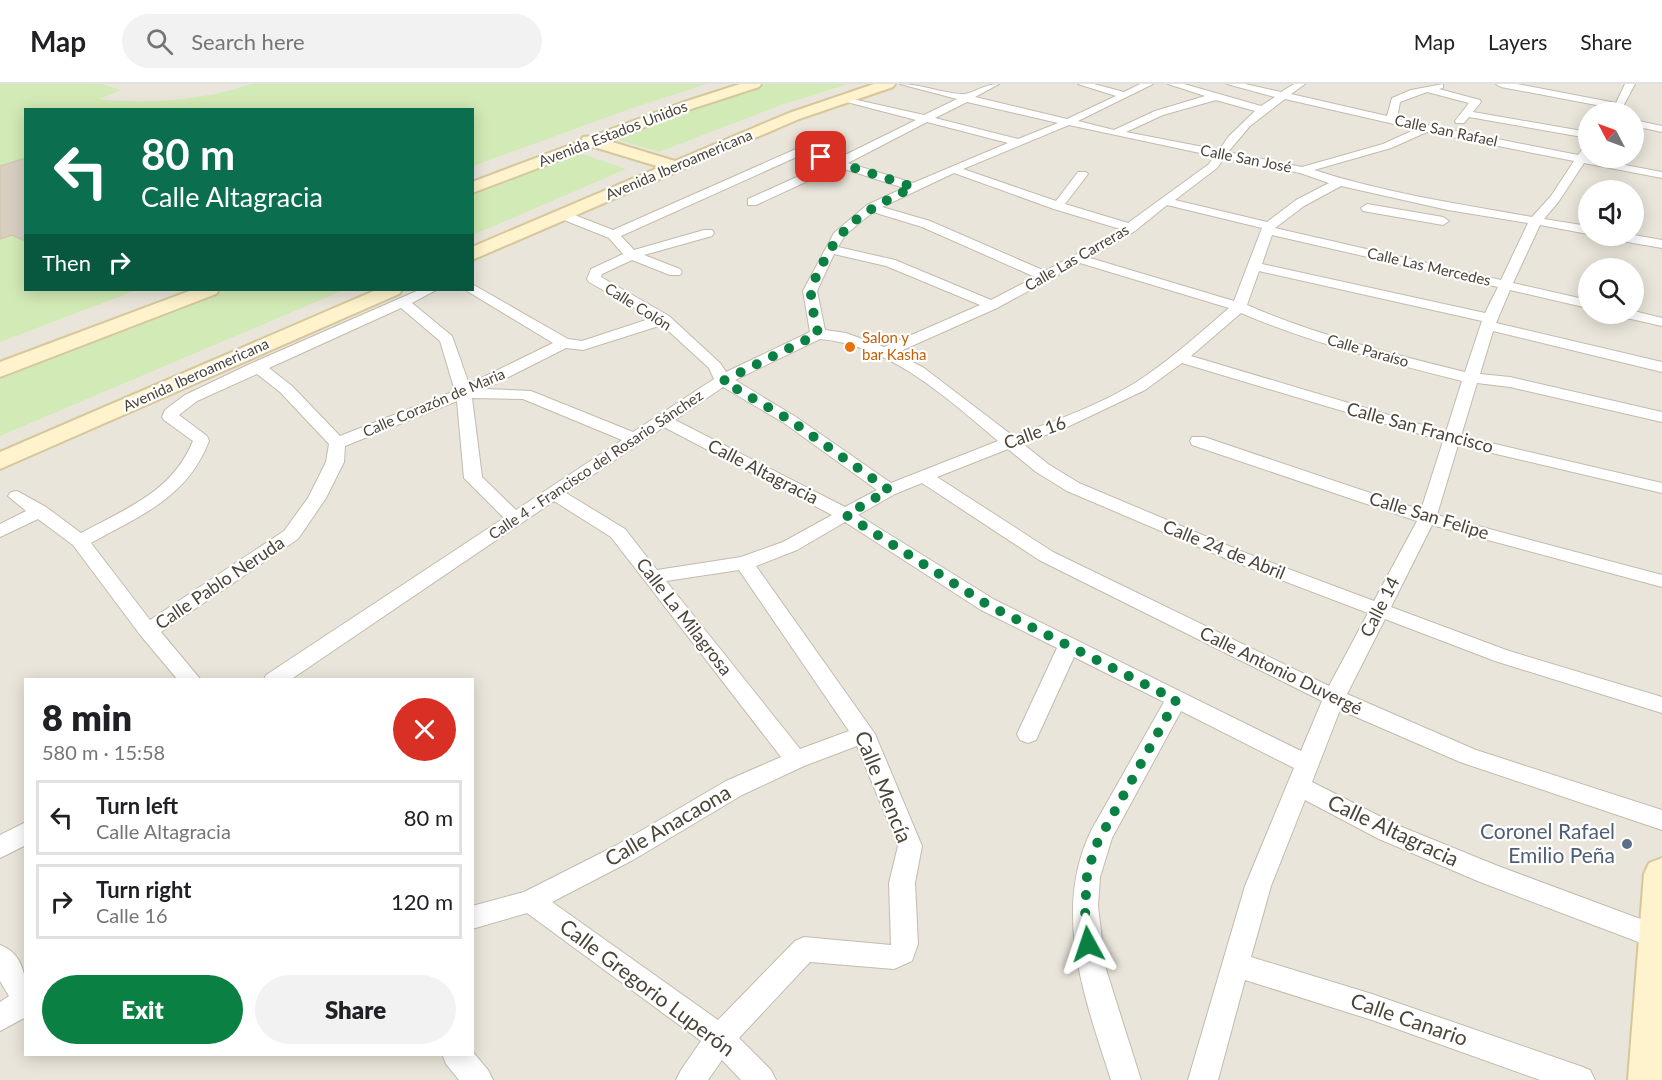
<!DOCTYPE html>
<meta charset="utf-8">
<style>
body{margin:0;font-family:Lato,sans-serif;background:#f2f2f2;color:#202124;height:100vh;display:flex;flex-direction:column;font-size:22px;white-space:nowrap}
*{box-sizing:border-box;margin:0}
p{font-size:20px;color:#757577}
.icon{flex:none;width:33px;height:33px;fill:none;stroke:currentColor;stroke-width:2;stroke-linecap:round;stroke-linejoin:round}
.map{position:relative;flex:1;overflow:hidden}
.drawer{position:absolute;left:24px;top:594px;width:450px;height:378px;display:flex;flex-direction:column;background:#fff;border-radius:0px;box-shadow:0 3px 15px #0003}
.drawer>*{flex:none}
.guide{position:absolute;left:24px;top:24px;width:450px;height:183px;border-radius:0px;box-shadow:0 3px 15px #0003;background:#0b6e4f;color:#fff;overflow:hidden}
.needle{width:39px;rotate:311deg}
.fabs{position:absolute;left:1578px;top:18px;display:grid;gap:12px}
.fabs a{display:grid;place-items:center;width:66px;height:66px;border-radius:50%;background:#fff;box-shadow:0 3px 15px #0003;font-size:30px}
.pin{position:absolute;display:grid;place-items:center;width:51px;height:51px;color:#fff;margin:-26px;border-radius:12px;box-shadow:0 3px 9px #0006}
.me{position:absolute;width:66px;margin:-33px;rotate:355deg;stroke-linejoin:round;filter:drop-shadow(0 0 4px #0008)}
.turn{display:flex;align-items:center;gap:21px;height:126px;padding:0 18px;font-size:27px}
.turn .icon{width:78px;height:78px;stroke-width:2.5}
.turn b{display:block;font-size:42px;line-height:51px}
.then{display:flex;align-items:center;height:57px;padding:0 18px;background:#0003;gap:12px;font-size:22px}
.round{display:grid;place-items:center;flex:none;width:63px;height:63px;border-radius:32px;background:#f2f2f2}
.summary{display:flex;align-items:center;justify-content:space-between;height:102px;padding:0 18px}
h1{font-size:36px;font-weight:800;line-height:45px}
.button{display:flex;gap:12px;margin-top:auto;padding:12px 18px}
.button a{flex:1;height:69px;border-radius:36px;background:#0b8043;color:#fff;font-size:24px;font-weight:800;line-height:69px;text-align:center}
.button a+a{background:#f2f2f2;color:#202124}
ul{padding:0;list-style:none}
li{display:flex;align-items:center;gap:18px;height:75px;margin:0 12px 9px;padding:0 6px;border:3px solid #e0e0e0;border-radius:0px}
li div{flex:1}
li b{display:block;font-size:22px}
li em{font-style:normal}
header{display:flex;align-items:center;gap:36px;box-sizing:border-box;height:84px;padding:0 30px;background:#fff;border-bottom:2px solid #e0e0e0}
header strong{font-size:28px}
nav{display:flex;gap:33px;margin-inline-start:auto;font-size:21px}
.search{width:420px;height:54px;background:#f2f2f2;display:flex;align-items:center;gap:15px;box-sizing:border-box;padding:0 21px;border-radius:33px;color:#757577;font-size:22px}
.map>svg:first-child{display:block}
.residential{fill:#eae5da;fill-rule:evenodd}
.green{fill:#d2eab5}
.building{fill:#d8cfc1;stroke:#d3c7b4;stroke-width:1.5}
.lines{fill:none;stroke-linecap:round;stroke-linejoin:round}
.street-casing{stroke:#c2bbae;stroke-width:2}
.secondary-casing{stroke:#d6c79b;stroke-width:4}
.street{fill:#fff;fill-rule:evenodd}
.secondary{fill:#fff3cd;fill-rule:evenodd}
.route{stroke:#0b8043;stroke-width:10;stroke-dasharray:0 18}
.food-dot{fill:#e8710a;stroke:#fff;stroke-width:2}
.service-dot{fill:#5c6f8a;stroke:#fff;stroke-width:2}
.labels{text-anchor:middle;stroke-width:4.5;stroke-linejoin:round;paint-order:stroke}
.far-street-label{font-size:15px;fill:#4b4439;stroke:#fff}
.far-food-label{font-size:15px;fill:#c56008;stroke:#fff;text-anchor:start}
.street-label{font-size:18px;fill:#4b4439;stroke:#fff}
.near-street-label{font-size:21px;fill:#4b4439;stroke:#fff}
.near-service-label{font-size:21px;fill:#4e5e75;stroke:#fff;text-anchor:end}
</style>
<header>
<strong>Map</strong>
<div class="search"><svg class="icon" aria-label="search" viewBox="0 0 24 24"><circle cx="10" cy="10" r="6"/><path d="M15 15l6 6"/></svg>Search here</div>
<nav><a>Map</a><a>Layers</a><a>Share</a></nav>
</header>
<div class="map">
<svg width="1662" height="996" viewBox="0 0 1662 996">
<rect width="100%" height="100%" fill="#f6f3ec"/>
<path class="residential" d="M0,0h1662v996h-1662zM26,26h446v180h-446zM1588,28h46v46h-46zM1588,106h46v46h-46zM1588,184h46v46h-46zM26,596h446v374h-446z"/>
<path class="green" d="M0,0h101l20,6 -22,9c52,6 103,1 153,-15h455l-72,23 -162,59 -1,-56h-446v180h111l-137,52z
M765,0h83l-67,21 -122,47 -43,-13z
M577,68l49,17 -153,66v-42z
M226,206h118l-344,146v-58z"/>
<path class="building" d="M26,74v83l-14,-6 -12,4v-73z"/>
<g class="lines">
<defs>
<path id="street" d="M900,0c22,0 41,9 62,10 9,1 21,-10 37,-10l-24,13 92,22 49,-23 -38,-12h16l30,8 16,-8h13l-75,37 36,9 41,-19 50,-15 -37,-12h16l77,22 14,-9 -48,-13h18l36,8 13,-8h11l-14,10 96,22 5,-18 19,-8 32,-6v4l-4,1 41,11 1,2 -8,10 115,20v6l-119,-21 -5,6h-8l-1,-2 14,-18 -42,-11 -27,10 -3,17 181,36 6,-8 4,-1v12l74,14v6l-78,-15 -25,38 -15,18 44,7v8l-48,-9 -27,58 75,17v8l-78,-18 -14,33 166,39v10l-169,-41 -13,43 30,3 152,35v10l-152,-35 -33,-4 -16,53 201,47v10l-204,-48 -21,70 225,60v12l-230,-62 -41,82 118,44 153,46v16l-167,-52 -110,-42 -38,75 129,56 186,60v20l-202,-68 -120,-52 -28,72 85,43 101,41 164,61v20l-5,2 -177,-67 -101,-43 -74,-39 -34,86 -20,71 121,37 208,72 10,4 5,10h-55l-168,-60 -127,-40 -27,100h-30l57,-194 49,-118 -113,-57 -69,127 -12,39 -2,29 7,60 36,114h-30c-26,-81 -60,-169 -19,-251l72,-127 -90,-45 -38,83 -8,3 -8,-3 -3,-6 40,-86 -76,-38 -136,-88 -48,28 -41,16 119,168 47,112 -7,37 3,61 -6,17 -18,8 -84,-7 -71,76 32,32 5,10h-35l-19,-20 -14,20h-32l5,-10 20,-29 -174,-128 -55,16v-23l52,-14 91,-46 111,-65 55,-24 -170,-220 -57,-36 -264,179h-26l2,-5 238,-157 -40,-40 -7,-77 -112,45 -1,16 -18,36 -28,41 -137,93 40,48h-23l-37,-44 -68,-91 -35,-26 -38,18v-13l26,-13 -18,-15 3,-4 6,-1 29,16 35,26c46,-25 91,-41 112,-92l-29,-21 -2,-3 3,-7 20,-15 67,-32 167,-73h17l-24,13 40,33 17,48 84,-41 -86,-52 5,-1v-6l96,55 14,2 70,-23 -63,-36 -2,-3 4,-10 32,-15 -14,-16 -50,-20 -2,-3 2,-3h8l46,18 183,-81h8l33,10 79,-39 -77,-20v-4l85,19 33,-16zM1285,15l131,30 -33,15 -81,23 -74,-15 22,-26zM1216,16l39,11 -26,25 -10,14 -93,-18 37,-17zM967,18l91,21 -40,16 -83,-21zM927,38l81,21 -95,40 -65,-20zM1069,41l145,31 -5,8 -81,59 -63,-19 23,-30 -2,-2h-8l-22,29 -93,-32zM1427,48l20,4 127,25 -23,35 -19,21c-73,-13 -147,-24 -218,-47l77,-22zM801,71l27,8 -80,36v6h8l82,-38 66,21 -37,17 -33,28 -31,58 7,41 -84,40 -6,-9 -51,-47 -68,-39 1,-3 30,-14 38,15h10l2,-3 -2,-3 -36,-14 68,-19 2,-3 -2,-3h-8l-70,20 -13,-14zM1224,74l76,15 29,10 -33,17 -29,22 -92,-22 42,-32zM954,89l100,36 66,20 -15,10 -60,32 -115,-50 -48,-14zM1341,102l107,24 80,13 -27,57 -226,-52 29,-22zM1167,121l95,23 -28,73 -144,-43 45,-27zM873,128l49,15 113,50 -44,23 -96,-40 -57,-13 7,-12zM1272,151l226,52 -13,26 -223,-49zM834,170l52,12 94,39 -96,42 -38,-14 -21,-3 -8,-39zM1080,179l149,45c-30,26 -60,53 -94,75 -34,21 -84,40 -122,53l-89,-68 -28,-15 101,-45zM1259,187l223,50 -17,51c-73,-18 -149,-37 -218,-67zM401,224l39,33 15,50 -115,45 -48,-50 -23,-18zM1241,229c70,30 147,49 221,68l-16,51 -255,-76zM662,241l47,43 5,11 -81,53 -102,-41 -46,-2 81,-41 17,2zM820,255c70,6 127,59 178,102l-107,42 -95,-66 -61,-37zM1182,279l261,78 -22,69 -217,-73h-12l-2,4 2,4 225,76 -43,80 -131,-49 -164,-69 -31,-19 -26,-21 41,-14 82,-39zM257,290l23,18 49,52 -3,18 -18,36 -24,33 -134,89 -59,-77c50,-28 96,-45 118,-102l-2,-5 -28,-21 18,-14zM723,303l61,36 93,67 -32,17 -170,-87zM472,314l51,1 99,41 -106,70 -34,-33zM664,343l168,88 -49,27 -42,15 -84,13 -32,-41 -59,-36zM1008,365l28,23 31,19 162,69 139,53 -39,73 -276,-134 -116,-75zM922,399l117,77 283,141 -21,50 -306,-151 -137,-85 37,-21zM739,486l110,161 -49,18 -134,-168zM857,662l41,100 -9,37 2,62 -87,-8 -9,4 -77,79 -166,-118 81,-42 109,-65 62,-29z
M1496,0h21l99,19 9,-19h10l-15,28h-10l2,-4 -111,-21z
M1634,36l28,6v6l-28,-6z
M1367,120l76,13 6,4 -6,4 -80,-14 -2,-3z
M1634,151l28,5v8l-46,-8 -6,-4z
M1634,227l28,7v8l-40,-9 -2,-3h14z
M26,738v23l-26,13v-23z
M0,861c30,11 26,46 26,72l-26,14v-29l9,-6 -9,-15z
M472,967l16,19 5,10h-34l-13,-16 -4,-10h30z"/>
<path id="secondary" d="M740,0h21l-2,3 -68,22 -82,32 66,20 114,-48 85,-29h21l-2,3 -94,32 -327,141v-13l188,-80 -66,-20 -122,46v-11l109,-41 2,-4 10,-1 88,-33z
M192,206h27l-3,4 -216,83v-15z
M376,206h26l-3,4 -399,175v-17z
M1662,774v222h-34l16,-206 5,-11z"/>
</defs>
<use href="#street" class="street-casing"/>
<use href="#secondary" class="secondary-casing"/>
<use href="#street" class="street"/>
<use href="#secondary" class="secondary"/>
</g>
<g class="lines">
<path class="route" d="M821,73l92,30c-45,23 -70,33 -92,80 -3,8 -11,18 -10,26 0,14 5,28 7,41l-95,47 67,39 99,70 -43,25 142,90 188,95 -81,147 -8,29 -2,35 3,33"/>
</g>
<circle class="food-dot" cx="850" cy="263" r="6"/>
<circle class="service-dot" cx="1627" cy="760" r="6"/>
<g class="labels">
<g class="far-street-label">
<text transform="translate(1446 47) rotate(12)" y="5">Calle San Rafael</text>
<text transform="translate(613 50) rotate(-21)" y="5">Avenida Estados Unidos</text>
<text transform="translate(1246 75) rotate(11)" y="5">Calle San José</text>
<text transform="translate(679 81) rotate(-23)" y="5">Avenida Iberoamericana</text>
<text transform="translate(1077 174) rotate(-30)" y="5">Calle Las Carreras</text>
<text transform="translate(1429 183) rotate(13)" y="5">Calle Las Mercedes</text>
<text transform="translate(638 223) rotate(32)" y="5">Calle Colón</text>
<text transform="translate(1368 267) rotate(16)" y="5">Calle Paraíso</text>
<text transform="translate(196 291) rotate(-24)" y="5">Avenida Iberoamericana</text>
<text transform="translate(434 319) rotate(-23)" y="5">Calle Corazón de Maria</text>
<text transform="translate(596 381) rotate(-34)" y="5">Calle 4 - Francisco del Rosario Sánchez</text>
</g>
<g class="far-food-label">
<text x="862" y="259">Salon y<tspan x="862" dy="17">bar Kasha</tspan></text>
</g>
<g class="street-label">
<text transform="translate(1420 344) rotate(15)" y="6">Calle San Francisco</text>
<text transform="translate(1035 349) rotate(-20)" y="6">Calle 16</text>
<text transform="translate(763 388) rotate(27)" y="6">Calle Altagracia</text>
<text transform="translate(1429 432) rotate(17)" y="6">Calle San Felipe</text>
<text transform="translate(1224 466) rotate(22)" y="6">Calle 24 de Abril</text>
<text transform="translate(220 499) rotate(-34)" y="6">Calle Pablo Neruda</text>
<text transform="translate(1380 523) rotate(-63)" y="6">Calle 14</text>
<text transform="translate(684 533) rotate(52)" y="6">Calle La Milagrosa</text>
<text transform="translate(1281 587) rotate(26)" y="6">Calle Antonio Duvergé</text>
</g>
<g class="near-street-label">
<text transform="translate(883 703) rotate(68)" y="7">Calle Mencía</text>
<text transform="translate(668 742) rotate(-30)" y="7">Calle Anacaona</text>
<text transform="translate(1393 747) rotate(25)" y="7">Calle Altagracia</text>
<text transform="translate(647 904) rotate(37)" y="7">Calle Gregorio Luperón</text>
<text transform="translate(1409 936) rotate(19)" y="7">Calle Canario</text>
</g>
<g class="near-service-label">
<text x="1615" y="755">Coronel Rafael<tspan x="1615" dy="24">Emilio Peña</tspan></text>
</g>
</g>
</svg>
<div class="fabs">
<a><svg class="needle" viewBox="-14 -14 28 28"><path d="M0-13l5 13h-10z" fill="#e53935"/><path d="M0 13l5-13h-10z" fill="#757577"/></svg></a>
<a><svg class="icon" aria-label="sound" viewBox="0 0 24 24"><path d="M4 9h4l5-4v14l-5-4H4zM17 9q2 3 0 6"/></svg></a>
<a><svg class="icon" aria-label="search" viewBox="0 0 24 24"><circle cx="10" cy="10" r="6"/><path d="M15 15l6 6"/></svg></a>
</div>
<div class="pin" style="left:821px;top:73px;background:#d93025"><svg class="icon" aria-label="arrive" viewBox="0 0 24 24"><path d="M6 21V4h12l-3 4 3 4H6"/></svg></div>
<svg class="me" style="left:1088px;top:860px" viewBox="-20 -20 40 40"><path d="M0-17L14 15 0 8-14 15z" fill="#0b8043" stroke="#fff" stroke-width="4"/></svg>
<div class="guide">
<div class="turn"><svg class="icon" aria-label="left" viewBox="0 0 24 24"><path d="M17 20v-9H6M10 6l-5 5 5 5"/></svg><div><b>80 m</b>Calle Altagracia</div></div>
<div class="then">Then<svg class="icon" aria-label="right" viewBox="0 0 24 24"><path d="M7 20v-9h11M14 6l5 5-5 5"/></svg></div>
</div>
<section class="drawer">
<div class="summary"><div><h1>8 min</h1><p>580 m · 15:58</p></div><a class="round" style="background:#d93025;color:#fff"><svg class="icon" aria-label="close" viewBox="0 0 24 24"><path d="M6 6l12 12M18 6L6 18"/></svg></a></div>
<ul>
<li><svg class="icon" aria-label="left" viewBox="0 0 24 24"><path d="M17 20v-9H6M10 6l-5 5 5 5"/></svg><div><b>Turn left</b><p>Calle Altagracia</p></div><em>80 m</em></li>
<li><svg class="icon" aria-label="right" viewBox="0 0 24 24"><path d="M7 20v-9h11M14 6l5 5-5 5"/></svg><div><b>Turn right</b><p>Calle 16</p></div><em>120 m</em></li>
</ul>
<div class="button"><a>Exit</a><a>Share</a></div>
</section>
</div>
